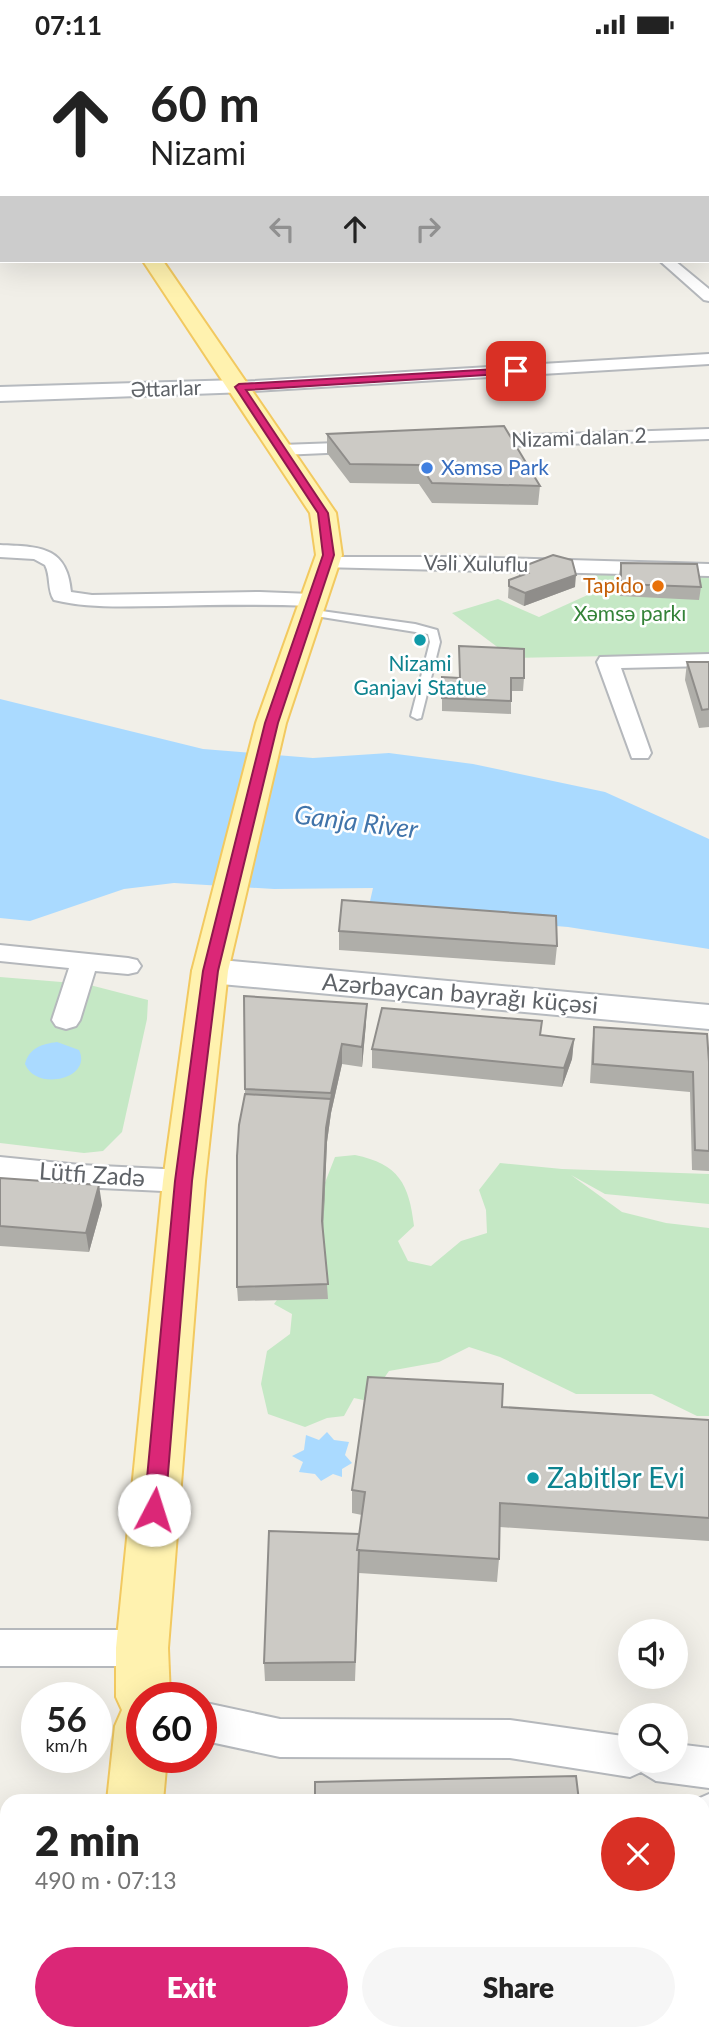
<!DOCTYPE html>
<meta charset="utf-8">
<style>
body{margin:0;font-family:Lato,sans-serif;background:#f6f6f6;color:#222;height:100vh;display:flex;flex-direction:column;font-size:26px;white-space:nowrap}
*{box-sizing:border-box;margin:0}
p{font-size:23px;color:#767676}
.icon{flex:none;width:38px;height:38px;fill:none;stroke:currentColor;stroke-width:2;stroke-linecap:round;stroke-linejoin:round}
.map{position:relative;flex:1;overflow:hidden}
.drawer{position:absolute;left:0px;top:1745px;width:710px;height:247px;display:flex;flex-direction:column;background:#fff;border-radius:21px 21px 0 0;box-shadow:0 7px 28px #0002}
.drawer>*{flex:none}
.top-card{position:absolute;left:0px;top:0px;width:710px;height:214px;box-shadow:0 7px 28px #0002;background:#fff;color:#222;overflow:hidden}
.buttons{position:absolute;left:618px;top:1570px;display:grid;gap:14px}
.buttons a{display:grid;place-items:center;width:70px;height:70px;border-radius:50%;background:#fff;box-shadow:0 7px 28px #0002;font-size:35px}
.speed{position:absolute;left:21px;top:1633px;display:flex;gap:14px;font-size:35px;font-weight:700;text-align:center}
.speed>*{display:grid;place-content:center;width:91px;height:91px;border-radius:50%;background:#fff;box-shadow:0 7px 28px #0002;line-height:1}
.speed small{font-size:18px;font-weight:400}
.speed .limit{border:10px solid #d22;background:#fff;color:#111}
.pin{position:absolute;display:grid;place-items:center;width:60px;height:60px;color:#fff;margin:-30px;border-radius:14px;box-shadow:0 4px 10px #0006}
.me{position:absolute;width:77px;margin:-38px;rotate:5deg;stroke-linejoin:round;filter:drop-shadow(0 0 5px #0008)}
.turn{display:flex;align-items:center;gap:24px;height:147px;padding:0 35px;font-size:32px}
.turn .icon{width:91px;height:91px;stroke-width:2.5}
.turn b{display:block;font-size:49px;line-height:60px}
.lanes{display:flex;align-items:center;height:66px;padding:0 35px;background:#0003;justify-content:center;gap:35px;direction:ltr}
.lanes .off{opacity:.35}
.round{display:grid;place-items:center;flex:none;width:74px;height:74px;border-radius:37px;background:#f6f6f6}
.summary{display:flex;align-items:center;justify-content:space-between;height:119px;padding:0 35px}
h1{font-size:42px;font-weight:800;line-height:52px}
.primary-button{display:flex;gap:14px;margin-top:auto;padding:14px 35px}
.primary-button a{flex:1;height:80px;border-radius:42px;background:#db2777;color:#fff;font-size:28px;font-weight:800;line-height:80px;text-align:center}
.primary-button a+a{background:#f6f6f6;color:#222}
.status{display:flex;justify-content:space-between;align-items:center;height:49px;padding:0 35px;background:#fff;direction:ltr}
.status svg{height:19px;fill:currentColor}
.map>svg:first-child{display:block}
.green{fill:#c5e8c5}
.water{fill:#aadaff}
.lines{fill:none;stroke-linecap:round;stroke-linejoin:round}
.lane-casing{stroke:#b5b8bc;stroke-width:4}
.street-casing{stroke:#b5b8bc;stroke-width:4}
.secondary-casing{stroke:#b6babf;stroke-width:4}
.primary-casing{stroke:#f2c960;stroke-width:4}
.lane{fill:#fff;fill-rule:evenodd}
.street{fill:#fff;fill-rule:evenodd}
.secondary{fill:#fff;fill-rule:evenodd}
.primary{fill:#fff2af;fill-rule:evenodd}
.wall{fill:#afaea9}
.shaded-wall{fill:#8f8d8a}
.building{fill:#cccac5;stroke:#8f8d8a;stroke-width:2}
.route{fill:#db2777;stroke:#8e194d;stroke-width:2}
.shop-dot{fill:#3f7fe0;stroke:#fff;stroke-width:2.5}
.food-dot{fill:#e8710a;stroke:#fff;stroke-width:2.5}
.culture-dot{fill:#0f9aa8;stroke:#fff;stroke-width:2.5}
.labels{text-anchor:middle;stroke-width:5;stroke-linejoin:round;paint-order:stroke}
.far-street-label{font-size:21px;fill:#5f6368;stroke:#fff}
.far-shop-label{font-size:21px;fill:#366cbe;stroke:#fff;text-anchor:start}
.far-food-label{font-size:21px;fill:#c56008;stroke:#fff;text-anchor:end}
.far-park-label{font-size:21px;fill:#348238;stroke:#fff}
.far-culture-label{font-size:21px;fill:#0d838f;stroke:#fff}
.street-label{font-size:24px;fill:#5f6368;stroke:#fff}
.water-label{font-size:26px;font-style:italic;fill:#4174aa;stroke:#fff}
.near-culture-label{font-size:28px;fill:#0d838f;stroke:#fff;text-anchor:start}
</style>
<div class="status"><b>07:11</b><svg viewBox="0 0 49 12"><path d="M0 12V9h3v3zM5 12V6h3v6zM10 12V3h3v9zM15 12V0h3v12zM26 1h20v11H26zM47 4h2v5h-2z"/></svg></div>
<div class="map">
<svg width="709" height="1991" viewBox="0 0 709 1991">
<rect width="100%" height="100%" fill="#f1efe8"/>
<path class="green" d="M586,523l123,3v79l-197,4 -60,-45 46,-14 41,18 53,-24z
M0,928l86,7 62,16 -1,19 -25,113 -19,19 -19,2 -84,-10z
M355,1106c44,9 54,29 59,71l-16,15 10,20 23,5 30,-25 26,-8 -1,-23 -7,-20 21,-27 62,6 147,5v30l-104,-10 -34,-19 51,37 44,11 43,5v188h-12l-45,-22h-76l-76,-37 -31,-10 -30,15 -50,9 -21,30 -14,-3 -10,18 -17,2 -22,9 -37,-13 -7,-30 6,-33 23,-17 2,-20 -18,-10 8,-11 53,-136z"/>
<path class="water" d="M0,650l203,50 110,9 76,-5 84,11 132,28 104,47v110l-141,-22 -200,-17 5,-22 -99,1 -100,-6 -50,6 -94,32 -30,-3z
M57,993l22,8c14,29 -43,42 -54,14 4,-16 17,-20 32,-22z
M327,1383l7,8 15,2 -4,13 7,8 -10,6v8l-9,-3 -12,7 -6,-7 -16,-2 4,-10 -11,-6 12,-6 2,-15 13,5z"/>
<g class="lines">
<defs>
<path id="lane" d="M307,560l108,15 22,6 3,12 -19,76 -4,1 -6,-3 19,-74 -2,-8 -125,-20 -1,-2z"/>
<path id="street" d="M497,0h12l1,2h-12z
M592,0h30l-31,2z
M0,36h2v6h-2z
M0,116h2v8h-2z
M660,212h15l34,28v12l-5,-1z
M709,305v10l-470,28 -8,-5 8,-5z
M709,380v10l-232,8 -9,-5 9,-5z
M366,393l6,1 3,4 -3,4 -91,4 -9,-5 9,-5z
M0,496c38,2 67,0 71,47l21,3 168,-3 51,2 7,2 3,4 -3,4 -7,2c-48,-2 -97,-1 -145,0 -38,0 -75,3 -112,-6 -7,-10 -3,-24 -9,-35l-11,-6 -34,-2z
M326,508h133l250,7v12l-390,-9 -3,-4z
M709,605v12l-88,2 30,85 -3,5h-16l-35,-96 3,-5z
M0,896l128,13 9,2 4,6 -4,6 -9,2 -33,-3 -15,49 -4,6 -10,3 -10,-3 -4,-6 17,-52 -69,-7z
M0,1108l80,8 104,5 11,3 4,8 -4,8 -11,3 -104,-5 -80,-8z
M0,1581h142l14,5 5,13 -5,13 -14,5h-142z
M201,1653l79,17 230,1 120,17v24h46v-17l33,4v40l-53,-7 -15,-9 -11,5 -120,-19 -230,-1 -79,-17z
M709,1745v45l-5,2v-40h-11z
M481,1984h46l-1,7h-46z"/>
<path id="secondary" d="M239,331l8,2 3,5 -3,5 -247,9v-14z
M210,910l499,46v24l-499,-46 -13,-4 -5,-8 5,-8z"/>
<path id="primary" d="M0,0h8l1,2h-7v4z
M143,212h20l173,252 6,42 -56,168 -58,248 -23,210 -37,467 2,49h-28v60h25l-4,44h-56l8,-75 7,-16 -6,-13v-49l47,-467 29,-210 64,-248 60,-168 -6,-42z
M84,1984h62v7h-62z"/>
</defs>
<use href="#lane" class="lane-casing"/>
<use href="#street" class="street-casing"/>
<use href="#secondary" class="secondary-casing"/>
<use href="#primary" class="primary-casing"/>
<use href="#lane" class="lane"/>
<use href="#street" class="street"/>
<use href="#secondary" class="secondary"/>
<use href="#primary" class="primary"/>
</g>
<path class="wall" d="M327,385l213,52 -2,19 -106,-2 -13,-19 -69,-1 -23,-30z
M621,514l80,24 -2,13 -79,-4 -1,-21z
M519,519l56,19 -51,19 -16,-8 1,-18 10,-3z
M459,597l65,32 -1,13h-12v23l-69,-3v-34l17,1z
M687,613h22v65l-10,1 -14,-48z
M339,882l218,15 -2,19 -216,-15z
M244,947l122,27 -4,44 -20,-3 -11,49 -4,29 -4,86 5,71 -90,2 -1,-14 8,-193z
M594,978l115,35v109l-17,-1 -2,-78 -100,-9 2,-37z
M541,986l33,4 -2,20 -10,28 -190,-19v-19z
M0,1129l102,27 -13,47 -89,-6z
M502,1358l207,13v121l-209,-14 -1,32 -2,23 -138,-9 -4,108h-90l-1,-18 95,-129 3,-19 -10,-2v-23z"/>
<path class="shaded-wall" d="M576,526l-1,12 -51,19 1,-13z
M367,955l-1,19 -4,44v-20z
M574,990l-2,20 -10,28 2,-19z
M342,995v20l-11,49 -4,29 -4,93 3,-107 5,-35z
M99,1136l3,20 -13,47 -3,-19z"/>
<path class="building" d="M20,0h113l-1,2h-110z
M0,60h2v11h-2z
M504,377l36,60 -108,-3 -12,-18 -70,-1 -23,-30z
M553,506l19,5 4,15 -51,18 -16,-7v-6l19,-7 -9,-5z
M621,514l76,1 4,23 -80,-3z
M459,597l65,3v29h-13v23l-69,-3v-21l18,1z
M687,613h22v47l-7,1z
M342,851l214,16 1,30 -218,-15z
M244,947l123,8 -5,43 -20,-3 -11,49 -86,-4z
M382,959l160,13 -2,14 34,4 -10,29 -192,-19z
M594,978l113,7 2,28v89l-14,-1 -2,-78 -100,-8z
M245,1045l86,5 -5,29 -4,93 6,63 -91,3v-131l2,-31z
M0,1129l99,7 -13,48 -86,-7z
M368,1328l135,7 -1,23 207,13v98l-209,-15 -1,56 -142,-9 8,-58 -13,-2z
M269,1482l90,3 -2,16h2l-4,112 -91,1z
M576,1727l3,25h-264v-19z
M221,1984h122v7h-122z"/>
<path class="route" d="M516,319l4,3 -1,2 -273,17 82,123 6,42 -56,168 -60,248 -26,210 -27,329 -3,7 -8,2 -7,-2 -3,-7 31,-329 28,-210 62,-248 58,-168 -5,-42 -83,-126 4,-3z"/>
<circle class="shop-dot" cx="427" cy="419" r="7"/>
<circle class="food-dot" cx="658" cy="537" r="7"/>
<g class="culture-dot">
<circle cx="420" cy="591" r="7"/>
<circle cx="533" cy="1429" r="7"/>
</g>
<g class="labels">
<g class="far-street-label">
<text transform="translate(166 340) rotate(-2)" y="7">Əttarlar</text>
<text transform="translate(579 389) rotate(-2)" y="7">Nizami dalan 2</text>
<text transform="translate(476 515) rotate(1)" y="7">Vəli Xuluflu</text>
</g>
<g class="far-shop-label">
<text x="441" y="426">Xəmsə Park</text>
</g>
<g class="far-food-label">
<text x="644" y="544">Tapido</text>
</g>
<g class="far-park-label">
<text x="630" y="572">Xəmsə parkı</text>
</g>
<g class="far-culture-label">
<text x="420" y="622">Nizami<tspan x="420" dy="24">Ganjavi Statue</tspan></text>
</g>
<g class="street-label">
<text transform="translate(460 945) rotate(5)" y="8">Azərbaycan bayrağı küçəsi</text>
<text transform="translate(92 1126) rotate(4)" y="8">Lütfi Zadə</text>
</g>
<g class="water-label">
<text transform="translate(356 773) rotate(7)" y="9">Ganja River</text>
</g>
<g class="near-culture-label">
<text x="547" y="1439">Zabitlər Evi</text>
</g>
</g>
</svg>
<div class="buttons">
<a><svg class="icon" aria-label="sound" viewBox="0 0 24 24"><path d="M4 9h4l5-4v14l-5-4H4zM17 9q2 3 0 6"/></svg></a>
<a><svg class="icon" aria-label="search" viewBox="0 0 24 24"><circle cx="10" cy="10" r="6"/><path d="M15 15l6 6"/></svg></a>
</div>
<div class="speed"><div>56<small>km/h</small></div><div class="limit">60</div></div>
<div class="pin" style="left:516px;top:322px;background:#d93025"><svg class="icon" aria-label="arrive" viewBox="0 0 24 24"><path d="M6 21V4h12l-3 4 3 4H6"/></svg></div>
<svg class="me" style="left:154px;top:1461px" viewBox="-20 -20 40 40"><circle r="19" fill="#fff"/><path d="M0-13L10 11 0 6-10 11z" fill="#db2777"/></svg>
<div class="top-card">
<div class="turn"><svg class="icon" aria-label="ahead" viewBox="0 0 24 24"><path d="M12 20V5M6 11l6-6 6 6"/></svg><div><b>60 m</b>Nizami</div></div>
<div class="lanes"><svg class="icon off" aria-label="left" viewBox="0 0 24 24"><path d="M17 20v-9H6M10 6l-5 5 5 5"/></svg><svg class="icon" aria-label="ahead" viewBox="0 0 24 24"><path d="M12 20V5M6 11l6-6 6 6"/></svg><svg class="icon off" aria-label="right" viewBox="0 0 24 24"><path d="M7 20v-9h11M14 6l5 5-5 5"/></svg></div>
</div>
<section class="drawer">
<div class="summary"><div><h1>2 min</h1><p>490 m · 07:13</p></div><a class="round" style="background:#d93025;color:#fff"><svg class="icon" aria-label="close" viewBox="0 0 24 24"><path d="M6 6l12 12M18 6L6 18"/></svg></a></div>
<div class="primary-button"><a>Exit</a><a>Share</a></div>
</section>
</div>
